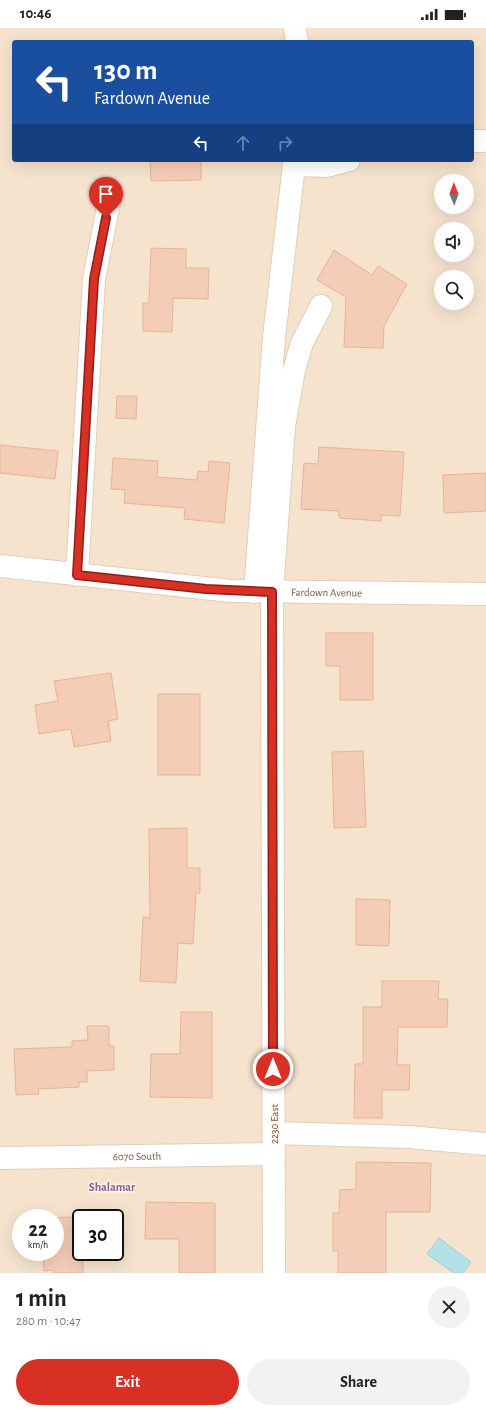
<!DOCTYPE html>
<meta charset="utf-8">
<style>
body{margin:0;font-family:"Alegreya Sans",sans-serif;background:#f2f2f2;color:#222;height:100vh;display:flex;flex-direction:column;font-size:15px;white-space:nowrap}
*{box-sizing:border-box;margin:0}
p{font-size:13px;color:#767676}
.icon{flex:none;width:22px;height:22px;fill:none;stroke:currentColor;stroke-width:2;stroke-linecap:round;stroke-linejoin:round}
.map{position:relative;height:1245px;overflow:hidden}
.sheet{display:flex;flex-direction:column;background:#fff;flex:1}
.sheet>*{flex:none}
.guide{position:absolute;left:12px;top:12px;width:462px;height:122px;border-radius:4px;box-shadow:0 4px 16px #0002;background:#1a4fa0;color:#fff;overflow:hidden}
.needle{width:26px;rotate:359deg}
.fabs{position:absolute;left:434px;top:146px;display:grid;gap:8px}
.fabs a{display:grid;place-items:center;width:40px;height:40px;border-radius:50%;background:#fff;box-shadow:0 4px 16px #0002;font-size:20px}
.speed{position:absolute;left:12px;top:1181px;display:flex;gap:8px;font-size:20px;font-weight:700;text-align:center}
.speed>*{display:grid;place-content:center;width:52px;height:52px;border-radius:50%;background:#fff;box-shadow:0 4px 16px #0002;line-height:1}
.speed small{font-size:10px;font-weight:400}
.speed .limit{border:2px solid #111;border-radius:6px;background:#fff;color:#111}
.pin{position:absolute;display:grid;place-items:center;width:34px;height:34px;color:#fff;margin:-41px -17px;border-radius:50% 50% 50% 0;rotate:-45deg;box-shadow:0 0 4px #0007}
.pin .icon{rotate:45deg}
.me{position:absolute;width:44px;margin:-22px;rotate:0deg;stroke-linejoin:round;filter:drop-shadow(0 0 3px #0008)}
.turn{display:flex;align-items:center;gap:14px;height:84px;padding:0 16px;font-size:18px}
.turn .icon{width:52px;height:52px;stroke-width:2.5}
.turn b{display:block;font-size:28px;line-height:34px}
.lanes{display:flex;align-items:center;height:38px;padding:0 16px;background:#0003;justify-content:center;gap:20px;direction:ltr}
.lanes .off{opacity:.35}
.round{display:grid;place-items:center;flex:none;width:42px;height:42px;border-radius:21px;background:#f2f2f2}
.head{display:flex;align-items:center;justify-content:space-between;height:68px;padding:0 16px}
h1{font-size:24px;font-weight:700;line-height:30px}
.action{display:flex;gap:8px;margin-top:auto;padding:8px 16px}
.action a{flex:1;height:46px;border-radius:24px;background:#d93025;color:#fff;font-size:16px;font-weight:700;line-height:46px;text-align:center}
.action a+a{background:#f2f2f2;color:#222}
.status{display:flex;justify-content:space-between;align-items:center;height:28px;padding:0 20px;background:#fff;direction:ltr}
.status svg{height:11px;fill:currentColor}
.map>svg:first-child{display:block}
.residential{fill:#f5e3ce;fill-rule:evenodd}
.water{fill:#b4e1e7;stroke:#9ad1da}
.building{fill:#f4cdb6;stroke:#e7b396}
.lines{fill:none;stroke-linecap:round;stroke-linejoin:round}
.minor-casing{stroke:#e2cdbc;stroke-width:24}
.minor{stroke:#fff;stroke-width:22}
.route-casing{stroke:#8d1f18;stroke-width:10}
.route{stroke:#d93025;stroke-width:7}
.labels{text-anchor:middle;stroke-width:3;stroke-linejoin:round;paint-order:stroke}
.street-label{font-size:11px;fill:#755646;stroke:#fff5e7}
.neighbourhood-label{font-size:12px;font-weight:bold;fill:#856199;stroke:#fff5e7}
</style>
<div class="status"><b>10:46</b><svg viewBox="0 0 49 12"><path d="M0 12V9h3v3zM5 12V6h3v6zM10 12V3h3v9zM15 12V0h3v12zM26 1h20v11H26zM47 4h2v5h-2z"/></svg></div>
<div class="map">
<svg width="486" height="1245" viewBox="0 0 486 1245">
<rect width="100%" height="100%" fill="#fdf1e0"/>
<path class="residential" d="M0,0h486v1245h-486zM14,14h458v118h-458zM441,153h26v26h-26zM441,201h26v26h-26zM441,249h26v26h-26zM21,1190h34v34h-34zM81,1190h34v34h-34z"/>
<path class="water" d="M439,1210l32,24 -8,11h-9l-27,-19z"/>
<path class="building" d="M150,132h51v20l-50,1z
M151,220l35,1v19h23l-1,31 -35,-1 -1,34 -29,-1v-28h6z
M334,222l38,25 6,-9 29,18 -23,42 -1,22 -39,-1 2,-50 -29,-17z
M117,368h20l-1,23 -20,-1z
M0,417l58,6 -3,28 -55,-6z
M319,419l85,5 -4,64 -19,-1v6l-42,-3v-7l-38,-2 3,-46 14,1z
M113,430l45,3 -1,16 40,3 1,-9 10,1 1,-11 21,2 -6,60 -40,-4 1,-11 -61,-5 1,-13 -14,-1z
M486,445v38l-42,2 -1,-38z
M326,605h47v67h-33v-34h-14z
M111,645l7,46 -10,2 3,20 -37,6 -3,-18 -32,5 -4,-29 23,-4 -4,-20z
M158,666h42v81h-42z
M363,723l3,76 -32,1 -2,-76z
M187,800v40h13v25h-4l-3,51 -15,-1 -2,40 -36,-2 3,-64 7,1 -1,-89z
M356,871l34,1 -1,46 -33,-1z
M382,953h57l-1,18h10l-1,28h-49l-1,38h13l-1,25h-27v28h-28l1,-54h8v-57h19z
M181,984h31v86l-62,-1 1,-43h29z
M87,998h22v20h5v24l-27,1v11h-8v5l-41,2 1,5 -23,1 -2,-46 58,-2v-6l16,-1z
M356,1134l75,1 -1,49h-44v61h-48v-22h-5v-38h6l1,-23 16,-1z
M146,1174l69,1v70h-36v-34h-34z
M100,1188v2h-19v34h20l-18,1v20h-29v-3l-10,1 -1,-19h12v-34h-13z"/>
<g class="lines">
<defs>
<g id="minor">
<path d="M295,0l2,14"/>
<path d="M472,113h11"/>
<path d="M294,132v5l33,1 22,-6"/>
<path id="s1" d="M0,538l231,25 255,3"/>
<path d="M77,547l17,-296 15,-76"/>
<path d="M255,564l19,-255 20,-172"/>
<path d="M274,1105l135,4 77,7"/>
<path id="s2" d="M0,1130l274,-4"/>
<path d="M274,1245l-2,-681 12,-166 10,-56 8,-27 19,-37"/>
</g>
</defs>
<use href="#minor" class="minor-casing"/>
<use href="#minor" class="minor"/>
</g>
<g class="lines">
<defs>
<path id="route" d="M106,190l-12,61 -17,296 129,14 66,3 1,477"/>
</defs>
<use href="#route" class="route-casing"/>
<use href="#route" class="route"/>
</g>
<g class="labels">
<g class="street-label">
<text dy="4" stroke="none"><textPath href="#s1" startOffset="328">Fardown Avenue</textPath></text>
<text transform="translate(274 1096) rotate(-90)" y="4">2230 East</text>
<text dy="4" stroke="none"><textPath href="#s2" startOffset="137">6070 South</textPath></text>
</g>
<g class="neighbourhood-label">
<text x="112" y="1163">Shalamar</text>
</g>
</g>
</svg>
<div class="fabs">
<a><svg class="needle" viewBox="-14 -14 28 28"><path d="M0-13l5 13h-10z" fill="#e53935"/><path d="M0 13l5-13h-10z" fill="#767676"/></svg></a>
<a><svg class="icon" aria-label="sound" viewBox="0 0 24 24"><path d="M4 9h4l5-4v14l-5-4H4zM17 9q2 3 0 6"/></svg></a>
<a><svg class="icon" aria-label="search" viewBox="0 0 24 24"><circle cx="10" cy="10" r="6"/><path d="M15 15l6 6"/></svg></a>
</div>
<div class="speed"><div>22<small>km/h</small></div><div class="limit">30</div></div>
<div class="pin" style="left:106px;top:190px;background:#d93025"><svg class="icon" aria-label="arrive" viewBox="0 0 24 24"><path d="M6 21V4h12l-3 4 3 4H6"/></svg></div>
<svg class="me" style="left:273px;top:1041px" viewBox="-20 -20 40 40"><circle r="17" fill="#d93025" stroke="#fff" stroke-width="3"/><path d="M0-11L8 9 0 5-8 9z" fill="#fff"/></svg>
<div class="guide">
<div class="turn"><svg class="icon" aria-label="left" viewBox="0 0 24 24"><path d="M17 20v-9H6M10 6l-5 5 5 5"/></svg><div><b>130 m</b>Fardown Avenue</div></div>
<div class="lanes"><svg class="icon" aria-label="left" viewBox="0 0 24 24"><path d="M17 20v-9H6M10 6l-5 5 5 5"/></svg><svg class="icon off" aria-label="ahead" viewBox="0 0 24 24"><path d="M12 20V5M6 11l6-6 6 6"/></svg><svg class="icon off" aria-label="right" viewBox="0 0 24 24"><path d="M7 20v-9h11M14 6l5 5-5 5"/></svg></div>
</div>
</div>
<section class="sheet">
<div class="head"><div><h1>1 min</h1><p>280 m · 10:47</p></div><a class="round"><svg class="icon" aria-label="close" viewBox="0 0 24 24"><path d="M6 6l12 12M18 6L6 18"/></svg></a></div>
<div class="action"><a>Exit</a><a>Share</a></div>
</section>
